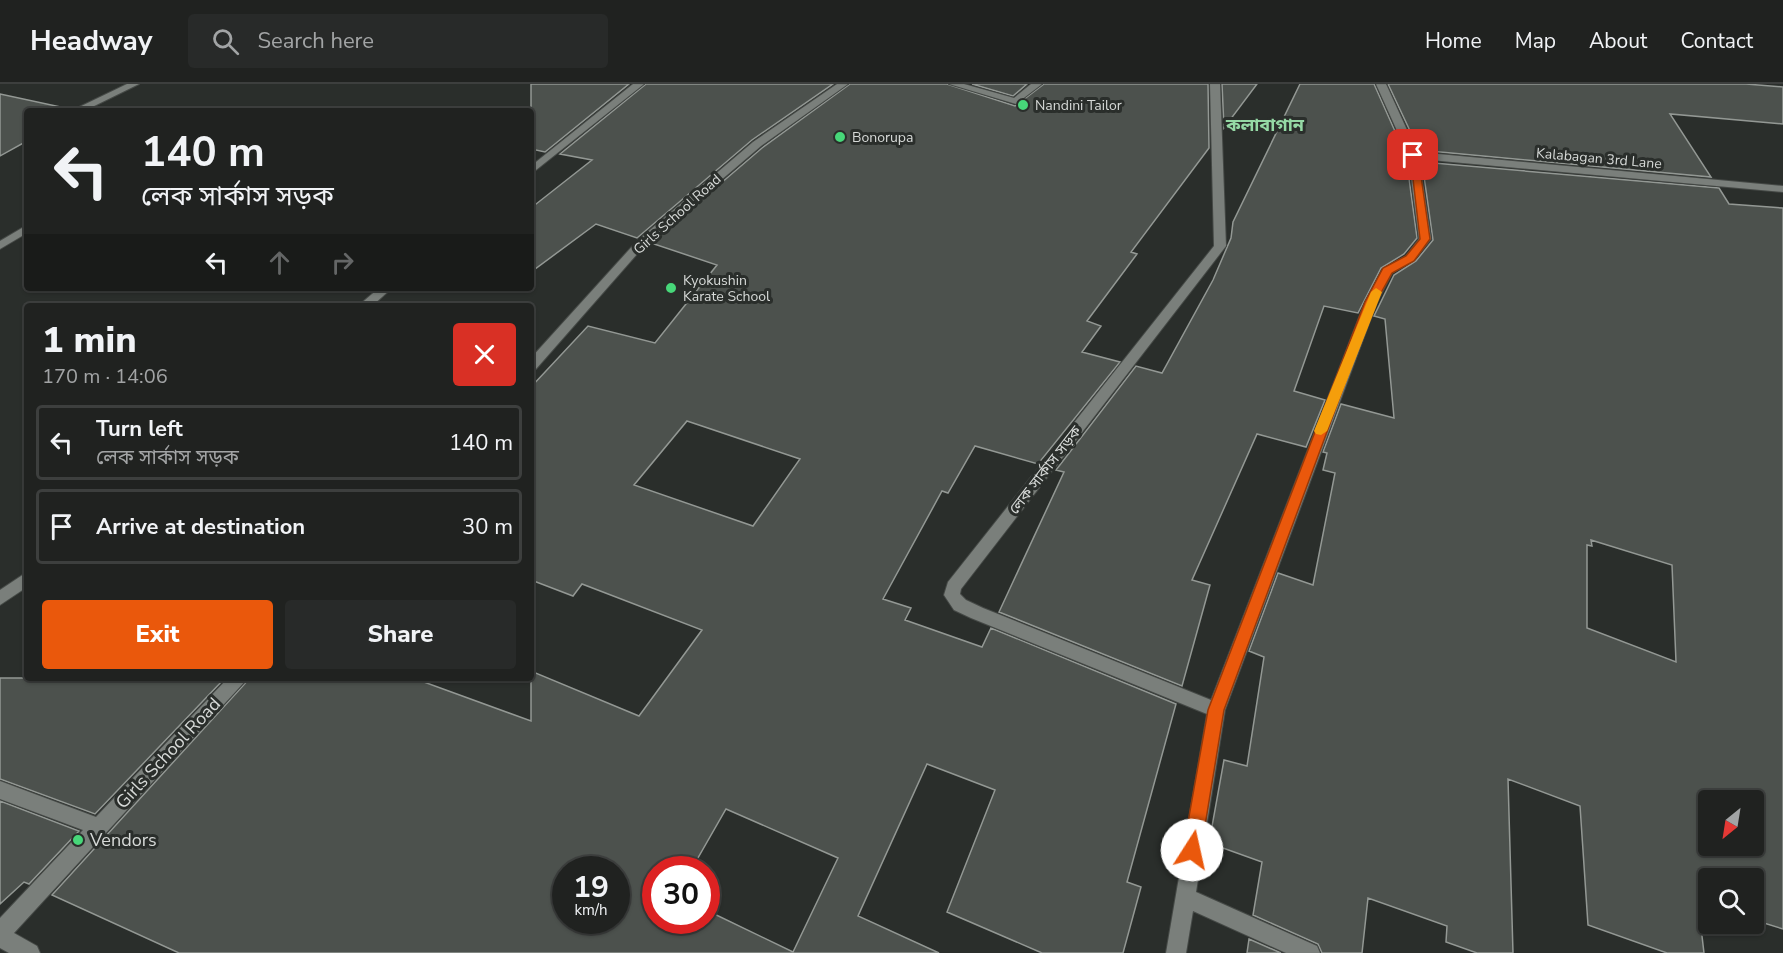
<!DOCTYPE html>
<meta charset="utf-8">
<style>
body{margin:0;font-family:"Nunito Sans","Noto Sans Bengali",sans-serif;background:#282a29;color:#f1f3f6;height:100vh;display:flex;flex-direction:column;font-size:22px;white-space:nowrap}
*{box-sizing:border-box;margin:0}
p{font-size:20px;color:#a2a4a5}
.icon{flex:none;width:33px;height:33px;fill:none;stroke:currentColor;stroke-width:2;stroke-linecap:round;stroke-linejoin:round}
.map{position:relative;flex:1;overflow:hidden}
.details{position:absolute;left:24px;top:219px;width:510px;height:378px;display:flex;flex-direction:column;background:#202220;border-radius:6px;box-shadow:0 2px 4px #0004,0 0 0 2px #3d3f3e}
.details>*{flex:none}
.banner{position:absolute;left:24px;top:24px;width:510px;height:183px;border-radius:6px;box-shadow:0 2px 4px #0004,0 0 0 2px #3d3f3e;background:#202220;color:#f1f3f6;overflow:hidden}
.needle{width:39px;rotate:210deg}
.buttons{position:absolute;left:1698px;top:706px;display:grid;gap:12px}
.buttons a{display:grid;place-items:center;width:66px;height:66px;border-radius:6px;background:#202220;box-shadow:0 2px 4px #0004,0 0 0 2px #3d3f3e;font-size:30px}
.speed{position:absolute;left:552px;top:772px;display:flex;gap:12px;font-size:30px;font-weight:700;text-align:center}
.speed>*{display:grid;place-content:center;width:78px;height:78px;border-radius:50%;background:#202220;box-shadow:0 2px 4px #0004,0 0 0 2px #3d3f3e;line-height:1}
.speed small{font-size:15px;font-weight:400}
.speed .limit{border:9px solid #d22;background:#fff;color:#111}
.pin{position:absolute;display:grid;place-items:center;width:51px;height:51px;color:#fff;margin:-26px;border-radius:12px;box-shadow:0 3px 9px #0006}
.me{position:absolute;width:66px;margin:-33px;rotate:10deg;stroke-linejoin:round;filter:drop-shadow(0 0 4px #0008)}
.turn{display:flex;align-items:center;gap:21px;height:126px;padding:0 18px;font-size:27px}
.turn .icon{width:78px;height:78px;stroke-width:2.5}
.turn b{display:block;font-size:42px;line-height:51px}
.lanes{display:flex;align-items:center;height:57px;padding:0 18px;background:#0003;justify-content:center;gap:30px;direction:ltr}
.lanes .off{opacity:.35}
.round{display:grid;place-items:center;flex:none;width:63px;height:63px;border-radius:6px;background:#282a29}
.overview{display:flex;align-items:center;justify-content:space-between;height:102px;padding:0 18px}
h1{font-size:36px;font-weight:800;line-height:45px}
.cta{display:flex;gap:12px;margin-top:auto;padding:12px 18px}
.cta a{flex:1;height:69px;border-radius:6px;background:#ea580c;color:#fff;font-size:24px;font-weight:800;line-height:69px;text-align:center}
.cta a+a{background:#282a29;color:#f1f3f6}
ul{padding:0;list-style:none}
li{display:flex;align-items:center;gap:18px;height:75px;margin:0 12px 9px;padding:0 6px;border:3px solid #3d3f3e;border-radius:6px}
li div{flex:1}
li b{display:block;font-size:22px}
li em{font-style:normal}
header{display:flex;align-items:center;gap:36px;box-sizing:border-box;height:84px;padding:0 30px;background:#202220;border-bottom:2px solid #3d3f3e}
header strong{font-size:28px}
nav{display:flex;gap:33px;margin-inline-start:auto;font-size:21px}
.search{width:420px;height:54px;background:#282a29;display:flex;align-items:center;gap:15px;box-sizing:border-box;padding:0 21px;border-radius:6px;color:#a2a4a5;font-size:22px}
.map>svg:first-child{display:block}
.building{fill:#4c514d;stroke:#939894;stroke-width:1.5;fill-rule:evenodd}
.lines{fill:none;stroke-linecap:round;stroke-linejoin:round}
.minor-casing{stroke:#454946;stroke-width:2}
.minor{fill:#7a7f7b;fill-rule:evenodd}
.route{fill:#ea580c;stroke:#983908;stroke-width:1.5}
.slow{fill:#f59e0b}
.poi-dot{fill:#47d779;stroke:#2a2e2b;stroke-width:2}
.labels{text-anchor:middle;stroke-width:6;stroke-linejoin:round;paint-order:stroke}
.far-poi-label{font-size:14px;fill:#d6d9d7;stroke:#2a2e2b;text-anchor:start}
.far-street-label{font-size:14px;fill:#d6d9d7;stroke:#2a2e2b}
.street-label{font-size:15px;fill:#d6d9d7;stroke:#2a2e2b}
.far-district-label{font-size:18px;font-weight:bold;fill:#95d9a5;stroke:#2a2e2b}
.near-street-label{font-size:18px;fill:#d6d9d7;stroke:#2a2e2b}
.near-poi-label{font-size:18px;fill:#d6d9d7;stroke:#2a2e2b;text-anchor:start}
</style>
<header>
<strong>Headway</strong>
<div class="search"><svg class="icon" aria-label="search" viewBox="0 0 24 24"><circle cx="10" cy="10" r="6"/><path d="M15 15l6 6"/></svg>Search here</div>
<nav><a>Home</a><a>Map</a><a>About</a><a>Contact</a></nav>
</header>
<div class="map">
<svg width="1783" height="869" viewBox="0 0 1783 869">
<rect width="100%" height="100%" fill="#2a2e2b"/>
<path class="building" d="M531,0h98l-84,68 -14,-3z
M646,0h187l-81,56 -115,98 -41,-14 -65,48v-64l61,-48 -32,-6z
M850,0h97l68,22 29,-22h164l1,64 -78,104 6,2 -50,67 14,5 -19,26 38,10 -82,102 -63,-18 -27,47 -6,-2 -59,108 28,9 -6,12 77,27 9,-19 185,76 -49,178 14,5 -18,66h-81l-95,-41 48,-122 -68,-26 -69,152 81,37h-760l-127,-58 198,-217h163l118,43v-50l108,45 63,-86 -120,-46 -9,12 -42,-16v-193l57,-61 67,17 62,-78 -66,-22 111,-95zM687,337l113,38 -47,67 -119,-41zM726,725l112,49 -45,94 -87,-42v11h-50v-51h35zM566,786h50v51h-50z
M972,0h55l-14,12z
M1222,0h35l-33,44z
M1300,0h74l32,72 11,82 -13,16 -23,14 -23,45 -34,-7 -30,85 31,9 -19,47 -49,-13 -65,146 18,5 -28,101 -183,-74 65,-140 -8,-2 80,-104 26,7 51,-93 18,-42 2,-16z
M1388,0h358l37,3v37l-113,-10 41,63 -292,-27z
M0,10l70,15 -1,2h-42v30l-27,15z
M1422,78l297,26 10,16 54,4v721l-29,-9v-41h-46v26l-10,-3 6,51h-37l-79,-28 -8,-119 -72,-27 5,174h-36l-31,-11 1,-16 -79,-28 -6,55h-40l-4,-9 -65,-29 9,-53 -53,-19 15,-83 23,6 17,-109 -15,-6 29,-78 35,12 22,-112 -12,-3 4,-17 -4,-1 18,-48 53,14 -9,-99 -11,-3 20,-41 22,-14 17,-21zM1591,456l81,25 4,97 -89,-34v-83l5,1zM1708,717h46v45h-46z
M0,594h225l-130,136 -95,-35z
M0,717l79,30 -50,53 -5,-2 -24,22z
M1249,855l32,14h-34z"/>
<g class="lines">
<defs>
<path id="minor" d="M127,0h12l-55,27h-13z
M633,0h11l-113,90v-8z
M837,0h11l-87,62 -116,99 -109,124 -5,1v-12l106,-117 116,-99z
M949,0h15l50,14 17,-14h11l-26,20z
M1210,0h10l6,162 -265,343 -1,5 6,6 17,8 228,92 154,-398 18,-33 23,-13 13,-17 -11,-84 -32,-71h10l31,68 366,34v6l-364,-33 12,80 -17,21 -22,13 -15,29 -152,408 -29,182 121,54 3,7h-34l-93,-42 -7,42h-20l41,-239 -236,-96 -17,-8 -10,-15 4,-13 266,-336z
M27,141v8l-27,16v-8z
M379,204h13l-20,18h-14z
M27,488v15l-27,18v-15z
M228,594h20l-234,255 23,13 3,7h-31l-9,-5v-30l83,-88 -83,-31v-18l96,36z"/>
</defs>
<use href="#minor" class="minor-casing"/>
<use href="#minor" class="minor"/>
</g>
<path class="route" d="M1410,69l8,2 12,84 -16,22 -22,12 -16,29 -25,65 -127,343 -23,140 -3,6 -6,3 -6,-3 -3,-6 25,-140 157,-408 18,-34 23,-12 14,-17z"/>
<path class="slow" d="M1376,204l6,4 -55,139 -6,4 -5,-1 -2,-3 57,-139z"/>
<g class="poi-dot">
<circle cx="1023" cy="21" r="6"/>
<circle cx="840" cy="53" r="6"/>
<circle cx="671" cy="204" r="6"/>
<circle cx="78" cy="756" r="6"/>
</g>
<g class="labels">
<g class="far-poi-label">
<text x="1035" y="26">Nandini Tailor</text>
<text x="852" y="58">Bonorupa</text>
<text x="683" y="201">Kyokushin<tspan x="683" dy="16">Karate School</tspan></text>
</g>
<g class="far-street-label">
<text transform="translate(1599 74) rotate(5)" y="5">Kalabagan 3rd Lane</text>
<text transform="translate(677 130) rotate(-42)" y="5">Girls School Road</text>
</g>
<g class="street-label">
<text transform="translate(1045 386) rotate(-52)" y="5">লেক সার্কাস সড়ক</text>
</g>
<g class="far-district-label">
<text x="1265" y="47">কলাবাগান</text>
</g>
<g class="near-street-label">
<text transform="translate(168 669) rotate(-47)" y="6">Girls School Road</text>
</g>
<g class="near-poi-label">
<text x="90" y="762">Vendors</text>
</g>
</g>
</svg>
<div class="buttons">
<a><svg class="needle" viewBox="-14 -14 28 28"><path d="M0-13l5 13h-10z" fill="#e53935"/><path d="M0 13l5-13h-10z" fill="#a2a4a5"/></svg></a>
<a><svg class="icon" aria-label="search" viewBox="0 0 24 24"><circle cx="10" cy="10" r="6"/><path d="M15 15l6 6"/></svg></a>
</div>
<div class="speed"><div>19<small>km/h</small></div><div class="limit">30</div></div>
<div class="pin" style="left:1413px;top:71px;background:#d93025"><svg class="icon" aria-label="arrive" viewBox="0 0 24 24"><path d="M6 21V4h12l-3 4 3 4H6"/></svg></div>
<svg class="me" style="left:1192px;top:766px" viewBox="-20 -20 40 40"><circle r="19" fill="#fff"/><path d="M0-13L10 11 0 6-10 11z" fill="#ea580c"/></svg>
<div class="banner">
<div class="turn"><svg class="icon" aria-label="left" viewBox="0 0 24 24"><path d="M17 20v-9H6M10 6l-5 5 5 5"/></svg><div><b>140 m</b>লেক সার্কাস সড়ক</div></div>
<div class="lanes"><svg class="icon" aria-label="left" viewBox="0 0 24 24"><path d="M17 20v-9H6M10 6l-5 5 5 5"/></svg><svg class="icon off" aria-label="ahead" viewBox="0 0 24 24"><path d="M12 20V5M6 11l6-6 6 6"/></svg><svg class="icon off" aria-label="right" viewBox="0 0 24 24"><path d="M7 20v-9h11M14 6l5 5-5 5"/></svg></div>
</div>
<section class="details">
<div class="overview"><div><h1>1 min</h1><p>170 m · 14:06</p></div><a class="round" style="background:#d93025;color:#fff"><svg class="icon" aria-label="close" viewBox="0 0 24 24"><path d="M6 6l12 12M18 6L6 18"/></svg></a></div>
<ul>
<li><svg class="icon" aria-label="left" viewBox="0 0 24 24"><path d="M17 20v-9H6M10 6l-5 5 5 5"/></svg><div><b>Turn left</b><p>লেক সার্কাস সড়ক</p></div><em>140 m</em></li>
<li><svg class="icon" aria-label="arrive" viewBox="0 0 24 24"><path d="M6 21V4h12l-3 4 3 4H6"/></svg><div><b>Arrive at destination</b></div><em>30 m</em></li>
</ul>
<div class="cta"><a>Exit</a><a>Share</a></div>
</section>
</div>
